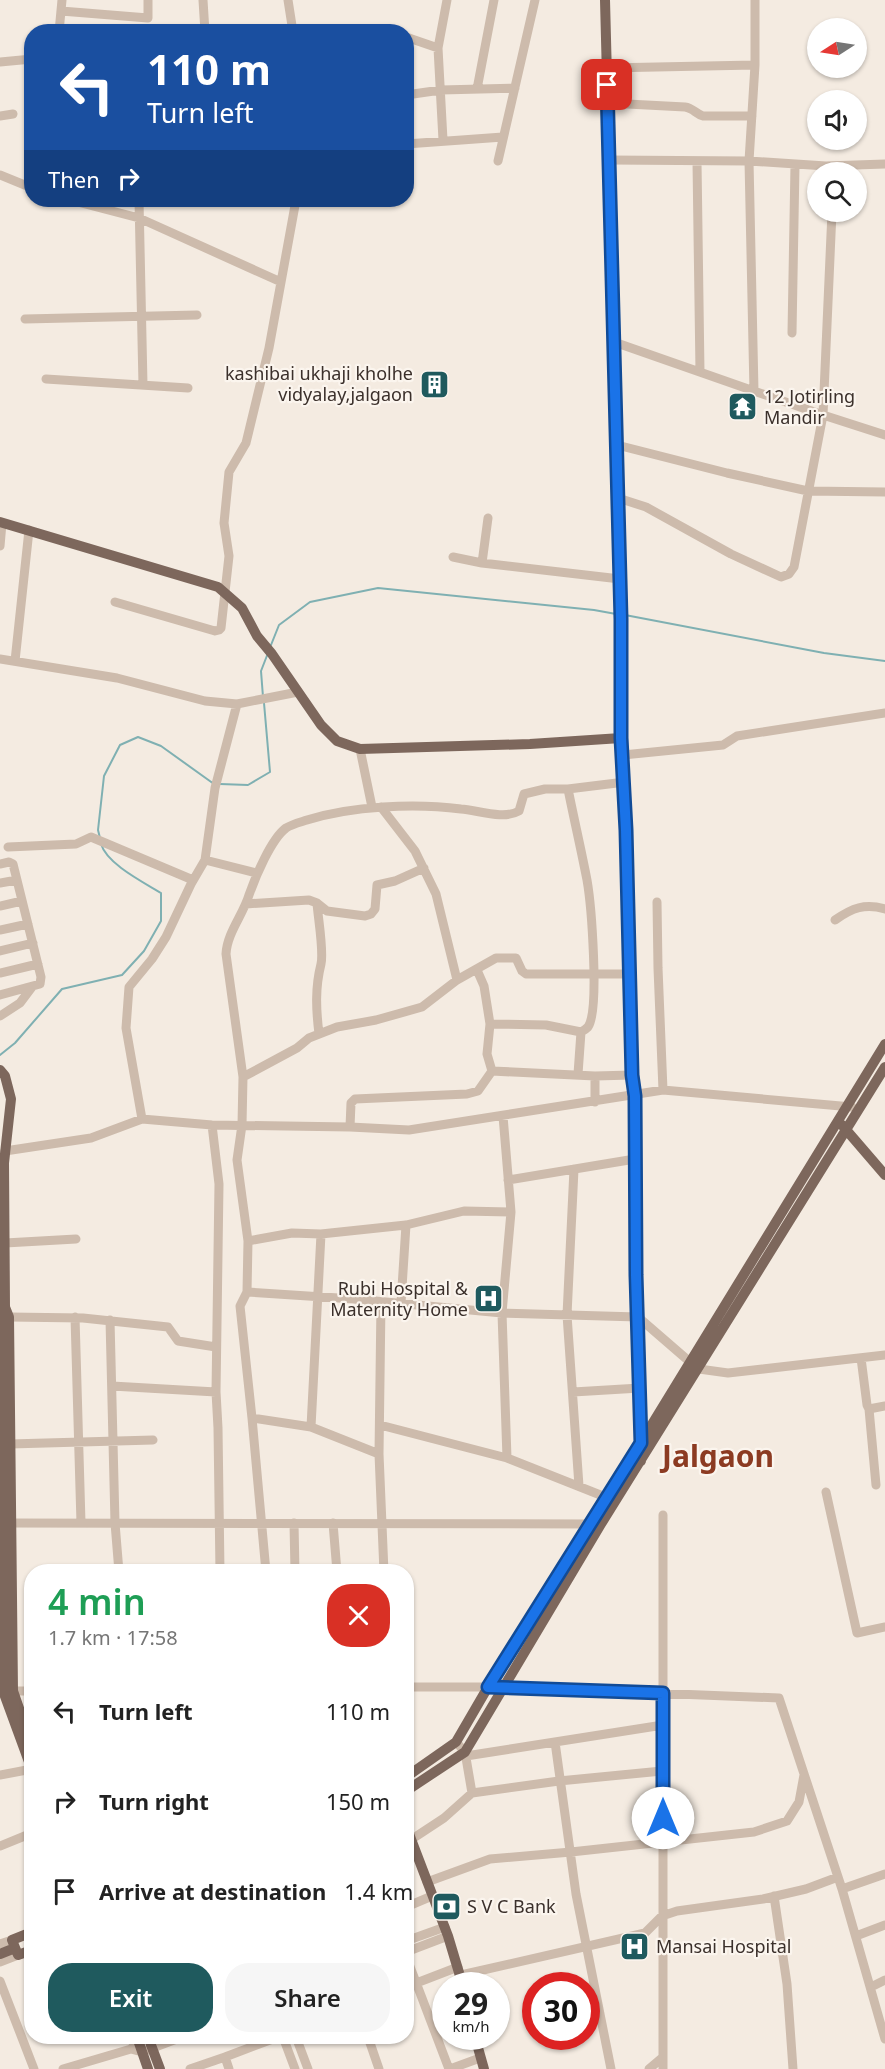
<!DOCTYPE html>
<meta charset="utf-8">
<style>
body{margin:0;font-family:"Noto Sans",sans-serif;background:#f6f6f6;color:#222;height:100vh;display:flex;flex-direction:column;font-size:22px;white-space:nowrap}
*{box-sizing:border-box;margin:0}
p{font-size:20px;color:#767676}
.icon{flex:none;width:33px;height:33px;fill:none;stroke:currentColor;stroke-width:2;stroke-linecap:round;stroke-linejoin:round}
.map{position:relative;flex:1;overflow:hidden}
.details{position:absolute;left:24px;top:1564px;width:390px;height:480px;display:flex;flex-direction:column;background:#fff;border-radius:24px;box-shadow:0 2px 4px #0004}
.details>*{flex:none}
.guide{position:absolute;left:24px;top:24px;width:390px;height:183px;border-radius:24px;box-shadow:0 2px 4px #0004;background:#1a4fa0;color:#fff;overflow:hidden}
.needle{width:39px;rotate:258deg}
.fabs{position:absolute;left:807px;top:18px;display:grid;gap:12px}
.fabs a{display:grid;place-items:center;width:60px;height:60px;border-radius:50%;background:#fff;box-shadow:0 2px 4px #0004;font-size:30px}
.speed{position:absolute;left:432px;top:1972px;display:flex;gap:12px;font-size:30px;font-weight:700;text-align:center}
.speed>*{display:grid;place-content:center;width:78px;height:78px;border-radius:50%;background:#fff;box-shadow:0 2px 4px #0004;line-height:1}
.speed small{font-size:15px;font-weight:400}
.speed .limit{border:9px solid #d22;background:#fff;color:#111}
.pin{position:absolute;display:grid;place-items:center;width:51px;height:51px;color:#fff;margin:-26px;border-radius:12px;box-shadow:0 3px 9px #0006}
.me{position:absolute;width:66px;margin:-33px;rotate:0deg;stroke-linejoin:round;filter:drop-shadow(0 0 4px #0008)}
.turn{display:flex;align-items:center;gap:21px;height:126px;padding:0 24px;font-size:27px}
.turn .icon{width:78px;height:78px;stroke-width:2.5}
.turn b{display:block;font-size:42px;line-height:51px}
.then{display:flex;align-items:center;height:57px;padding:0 24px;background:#0003;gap:12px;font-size:22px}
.round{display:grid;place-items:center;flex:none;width:63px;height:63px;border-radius:24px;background:#f6f6f6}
.head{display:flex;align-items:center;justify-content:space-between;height:102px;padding:0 24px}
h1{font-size:36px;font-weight:600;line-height:45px;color:#1e9e55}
.button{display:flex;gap:12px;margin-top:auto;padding:12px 24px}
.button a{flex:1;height:69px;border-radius:24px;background:#1f5a5e;color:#fff;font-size:24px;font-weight:600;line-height:69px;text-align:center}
.button a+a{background:#f6f6f6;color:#222}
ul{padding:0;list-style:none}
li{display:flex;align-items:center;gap:18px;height:90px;padding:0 24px}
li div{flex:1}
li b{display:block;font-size:22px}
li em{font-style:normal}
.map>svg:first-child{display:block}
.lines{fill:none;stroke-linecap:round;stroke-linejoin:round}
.stream{stroke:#7fb0b2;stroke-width:2}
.minor{stroke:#cdbbac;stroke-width:9}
.major{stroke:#7d675c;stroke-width:10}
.route-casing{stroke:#114b97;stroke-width:15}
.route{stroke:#1a73e8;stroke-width:10}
.labels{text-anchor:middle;stroke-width:4.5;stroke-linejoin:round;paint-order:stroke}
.poi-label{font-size:18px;fill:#3b302b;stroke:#fbf5ee;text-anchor:start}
.town-label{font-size:30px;font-weight:bold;fill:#8c3b22;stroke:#fbf5ee}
</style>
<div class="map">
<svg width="885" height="2069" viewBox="0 0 885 2069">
<rect width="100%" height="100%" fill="#f4ebe1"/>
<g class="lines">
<path class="stream" d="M625,615l199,38 61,8
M271,645l8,-20 31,-23 68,-14 216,22 22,4
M263,697l-2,-26 7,-18
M220,784l28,1 22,-13 -6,-69
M100,838l-2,-8 6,-54 16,-31 18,-8 23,9 53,38
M0,1055l15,-12 47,-54 60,-14 22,-24 17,-30v-28c-18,-11 -54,-29 -60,-49"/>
<path class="minor" d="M203,0l2,32
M288,0l5,32
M61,11l87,7v-18
M59,32l3,-32
M406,37l32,11
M0,62l32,-3
M607,68l148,-3
M477,89l17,-89
M406,95l35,-5 74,-2
M608,103l77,4c8,1 11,7 18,9h49
M0,116l13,-2
M443,140l-5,-92 9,-48
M406,144l97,-7
M609,160l140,1 77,5 59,-2
M498,161l37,-161
M697,162l3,210
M0,175l32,13
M70,200l69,18 142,64
M139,200l4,185
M25,319l172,-4
M792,333l3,-168
M614,342l209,73 62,20
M46,379l142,9
M754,391l-5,-230 6,-96v-65
M617,445l110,28 81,18 77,1
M618,498l28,9 85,47 50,23 8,-3 5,-7 29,-152 9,-203
M0,546l2,-23
M453,557l29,6 138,16
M482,563l6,-45
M115,602l100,29 4,-1 2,-2 8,-72 -5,-33 5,-51 17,-29 23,-95 27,-148
M0,659l117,19 88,23 32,3 61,-12
M15,661l14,-131
M360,749l12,58
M623,755l100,-10 14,-9 148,-23
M568,789c6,30 13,60 19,91 4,23 13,130 1,147 -2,2 -5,4 -7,5l-3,42
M381,807l34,44 21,43 21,86
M8,847l68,-3 15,-7 102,43
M205,860l10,-72 22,-84
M0,864l9,-2 4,2 28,113 -1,7 -40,11
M0,883l17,-3
M657,902l1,66 5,122
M317,903c1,15 7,48 4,61 -6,24 -5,45 -2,70
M246,904l63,-4 8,3 10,8 38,5 6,-2 4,-5 2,-24 18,-4 29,-13
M0,906l22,-5
M835,920c17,-12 30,-17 50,-11
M0,930l28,-6
M0,951l33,-8
M477,970l7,16 6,38 -3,30 5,17
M0,973l38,-9
M0,1016l20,-13 12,-16
M490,1024l56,1 35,7
M595,1076v26
M243,1077l54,-29 12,-10 28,-11 39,-7 46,-13 35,-27 39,-22h20l6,13 4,3h105
M503,1116l8,96 -9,101 5,145 106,42
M142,1119l-16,-91 3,-41 23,-28 14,-22 25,-53 14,-24 51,13
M212,1125l7,59 -3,208 2,36 2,144
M350,1127l1,-24 4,-4 112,-5 11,-3 14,-20 103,5 37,-1
M5,1151l86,-13 51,-19 70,6 138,2 59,3 254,-40 189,17
M574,1169l-7,146 12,171
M508,1180l127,-21
M248,1241l44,-8 29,1 85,-9 58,-14 47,1
M5,1243l71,-4
M247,1292l107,7 148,14 136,4 52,45
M381,1302l-2,152 5,118
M401,1303l5,-78
M9,1317l74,1 85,9 10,14 38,6
M75,1317l6,206
M110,1320l5,203 4,49
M861,1358l6,47 2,4 7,76
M699,1369l29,4 157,-18
M112,1386l104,6
M573,1392l67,-4
M869,1409l16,-3
M252,1418l59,9 68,27
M380,1425l127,33
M311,1427l10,-193
M10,1444l143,-4
M826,1492l31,141 28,-6
M6,1523l589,1
M294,1523l1,49
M333,1523l4,49
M266,1572l-14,-154 -12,-112 7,-14 1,-51 -11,-81 5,-35 1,-48 -17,-123c1,-21 17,-39 23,-59 6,-17 22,-56 37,-67 6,-4 15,-6 21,-8 45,-14 107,-17 154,-11 16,1 43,11 58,2l5,-17 21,-5h23l57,-7
M406,1687h98l275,11 63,191 43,150
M8,1691h24
M456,1742l9,10 7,41
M555,1742l21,152 35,175
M466,1756l197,-31
M0,1775l32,-6
M406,1843l38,-25 28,-25 87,-12 103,-10
M0,1846l32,-13
M427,1882l63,-23 81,-7 183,-20 33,-11 12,-19 5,-27
M842,1889l43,-15
M774,1896l13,88 6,85
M406,1907l26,-11
M856,1936l29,-11
M406,1941l39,-14
M0,1944l12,-4
M406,1952l42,-16
M406,1956l43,113
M0,1962l18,-7
M461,1975l184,-42 17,-17 15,-5 86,-12 43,-10 32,-12
M0,1981l34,88
M406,1987l52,-20
M871,1987l14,-7
M283,2037l12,32
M296,2037l12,32
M368,2037l11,32
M142,2039l-4,2 -7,8 11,3 40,-15
M225,2057l53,-20
M63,2069l68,-20
M190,2069l35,-12 4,12
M450,2069l30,-11
M649,2069l13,-11
M663,2069v-554"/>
<path class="major" d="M605,0l16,619v119l4,44 7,293 3,21 1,179 5,186
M0,522l218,65 24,21 15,28 15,18 49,71 16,16 23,8 170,-5 91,-6
M0,1070l5,6 6,23 -7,64 1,144 -4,10 2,374 29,79
M842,1125l43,50
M5,1307l4,10 4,374 19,55
M406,1777l50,-35 32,-55 103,-163 294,-480
M406,1791l59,-39 136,-228 284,-457
M406,1826l42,110 15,50
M32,1932l-20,8 6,15 14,-5
M0,1954l15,-6
M137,2037l11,32
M148,2037l12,32
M475,2037l9,32"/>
</g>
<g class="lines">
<defs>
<path id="route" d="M607,85l14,534v119l5,92 6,245 3,21 1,179 5,168 -153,244 175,6v125"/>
</defs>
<use href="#route" class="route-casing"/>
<use href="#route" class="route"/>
</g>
<defs>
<symbol id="building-square" viewBox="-11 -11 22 22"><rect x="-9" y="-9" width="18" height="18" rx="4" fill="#1f5a5e" stroke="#fbf5ee"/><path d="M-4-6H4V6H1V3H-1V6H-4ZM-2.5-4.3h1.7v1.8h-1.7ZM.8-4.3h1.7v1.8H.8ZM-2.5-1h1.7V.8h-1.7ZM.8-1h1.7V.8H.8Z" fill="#fff"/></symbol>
<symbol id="temple-square" viewBox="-11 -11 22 22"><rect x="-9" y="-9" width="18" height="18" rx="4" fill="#1f5a5e" stroke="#fbf5ee"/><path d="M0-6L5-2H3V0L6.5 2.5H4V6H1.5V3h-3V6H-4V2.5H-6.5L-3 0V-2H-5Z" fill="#fff"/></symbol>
<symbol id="hospital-square" viewBox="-11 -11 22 22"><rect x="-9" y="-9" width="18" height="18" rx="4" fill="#1f5a5e" stroke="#fbf5ee"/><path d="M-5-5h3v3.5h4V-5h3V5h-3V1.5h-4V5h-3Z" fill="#fff"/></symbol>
<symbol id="bank-square" viewBox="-11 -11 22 22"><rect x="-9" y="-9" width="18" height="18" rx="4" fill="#1f5a5e" stroke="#fbf5ee"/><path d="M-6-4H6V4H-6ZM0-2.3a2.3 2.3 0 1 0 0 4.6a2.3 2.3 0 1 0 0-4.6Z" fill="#fff"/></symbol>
</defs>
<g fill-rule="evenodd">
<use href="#building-square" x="418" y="368" width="33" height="33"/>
<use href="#temple-square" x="726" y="390" width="33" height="33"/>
<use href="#hospital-square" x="472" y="1282" width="33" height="33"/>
<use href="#bank-square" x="430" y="1890" width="33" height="33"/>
<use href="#hospital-square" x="618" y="1930" width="33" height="33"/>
</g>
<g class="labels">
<g class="poi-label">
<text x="413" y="380" text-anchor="end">kashibai ukhaji kholhe<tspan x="413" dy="21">vidyalay,jalgaon</tspan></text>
<text x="764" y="403">12 Jotirling<tspan x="764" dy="21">Mandir</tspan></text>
<text x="468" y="1295" text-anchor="end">Rubi Hospital &amp;<tspan x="468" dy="21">Maternity Home</tspan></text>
<text x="467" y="1913">S V C Bank</text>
<text x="656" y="1953">Mansai Hospital</text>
</g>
<g class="town-label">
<text x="718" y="1467">Jalgaon</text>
</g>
</g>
</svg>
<div class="fabs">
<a><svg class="needle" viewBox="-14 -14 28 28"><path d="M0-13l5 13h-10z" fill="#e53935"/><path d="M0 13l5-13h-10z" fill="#767676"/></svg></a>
<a><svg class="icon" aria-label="sound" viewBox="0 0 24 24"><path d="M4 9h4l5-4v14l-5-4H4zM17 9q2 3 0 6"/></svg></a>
<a><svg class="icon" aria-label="search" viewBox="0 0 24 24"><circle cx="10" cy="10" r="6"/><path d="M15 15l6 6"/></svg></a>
</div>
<div class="speed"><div>29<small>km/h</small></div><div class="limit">30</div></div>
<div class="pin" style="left:607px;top:85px;background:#d93025"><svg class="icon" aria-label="arrive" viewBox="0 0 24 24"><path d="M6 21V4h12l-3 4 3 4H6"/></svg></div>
<svg class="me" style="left:663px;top:1818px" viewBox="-20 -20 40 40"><circle r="19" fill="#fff"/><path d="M0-13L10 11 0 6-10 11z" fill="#1a73e8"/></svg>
<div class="guide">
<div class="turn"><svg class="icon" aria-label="left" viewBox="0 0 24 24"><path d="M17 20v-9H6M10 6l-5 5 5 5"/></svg><div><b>110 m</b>Turn left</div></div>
<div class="then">Then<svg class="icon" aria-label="right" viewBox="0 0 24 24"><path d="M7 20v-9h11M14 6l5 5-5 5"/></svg></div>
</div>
<section class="details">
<div class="head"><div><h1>4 min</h1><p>1.7 km · 17:58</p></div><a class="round" style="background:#d93025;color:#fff"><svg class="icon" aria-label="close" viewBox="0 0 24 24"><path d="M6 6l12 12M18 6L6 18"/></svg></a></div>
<ul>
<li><svg class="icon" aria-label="left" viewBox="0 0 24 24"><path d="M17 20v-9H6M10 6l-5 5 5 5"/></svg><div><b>Turn left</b></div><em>110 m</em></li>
<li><svg class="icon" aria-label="right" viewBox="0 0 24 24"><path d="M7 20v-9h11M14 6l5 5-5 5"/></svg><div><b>Turn right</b></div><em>150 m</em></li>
<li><svg class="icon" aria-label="arrive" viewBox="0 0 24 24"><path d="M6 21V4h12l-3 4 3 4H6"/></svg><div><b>Arrive at destination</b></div><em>1.4 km</em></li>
</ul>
<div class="button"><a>Exit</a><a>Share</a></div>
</section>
</div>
